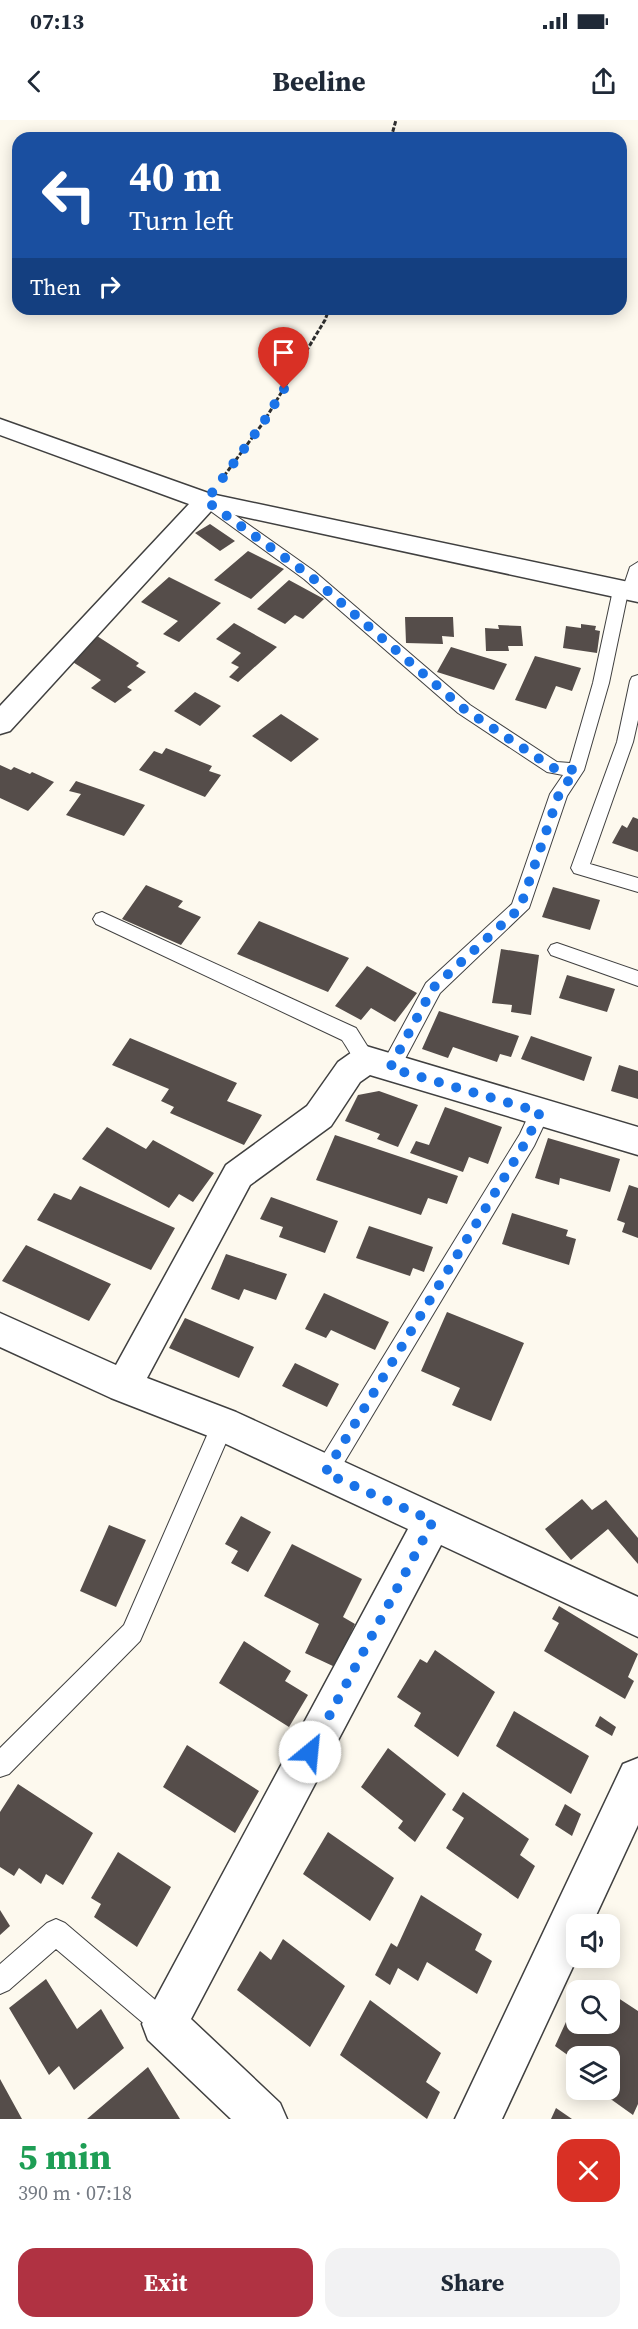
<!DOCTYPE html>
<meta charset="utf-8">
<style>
body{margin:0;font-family:"Source Serif 4",serif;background:#f2f2f3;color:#1f2937;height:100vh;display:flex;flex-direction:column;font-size:22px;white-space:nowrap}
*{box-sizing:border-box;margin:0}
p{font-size:20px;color:#747a83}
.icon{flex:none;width:33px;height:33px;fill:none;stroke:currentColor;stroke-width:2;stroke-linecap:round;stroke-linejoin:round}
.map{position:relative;height:1999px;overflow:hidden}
.side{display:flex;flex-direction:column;background:#fff;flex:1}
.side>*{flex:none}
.top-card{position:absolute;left:12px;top:12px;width:615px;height:183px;border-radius:18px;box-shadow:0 3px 15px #0003;background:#1a4fa0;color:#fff;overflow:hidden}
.controls{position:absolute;left:566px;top:1794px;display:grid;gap:12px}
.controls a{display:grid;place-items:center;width:54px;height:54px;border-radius:12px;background:#fff;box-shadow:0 3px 15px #0003;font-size:30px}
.pin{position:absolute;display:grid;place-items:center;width:51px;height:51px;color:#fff;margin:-62px -26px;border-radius:50% 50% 50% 0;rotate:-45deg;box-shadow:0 0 6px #0007}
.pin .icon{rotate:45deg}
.me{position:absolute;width:66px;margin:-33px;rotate:28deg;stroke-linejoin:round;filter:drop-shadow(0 0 4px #0008)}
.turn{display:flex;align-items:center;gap:21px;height:126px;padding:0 18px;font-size:27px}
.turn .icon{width:78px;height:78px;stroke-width:2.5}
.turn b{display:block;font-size:42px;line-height:51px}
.then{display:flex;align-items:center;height:57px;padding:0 18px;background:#0003;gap:12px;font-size:22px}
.round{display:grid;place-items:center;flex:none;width:63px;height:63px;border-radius:18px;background:#f2f2f3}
.summary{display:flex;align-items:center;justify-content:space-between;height:102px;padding:0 18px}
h1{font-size:36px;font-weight:700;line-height:45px;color:#1e9e55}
.action{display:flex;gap:12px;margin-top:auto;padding:12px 18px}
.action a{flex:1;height:69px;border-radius:18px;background:#b03242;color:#fff;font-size:24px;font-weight:700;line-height:69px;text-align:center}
.action a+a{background:#f2f2f3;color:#1f2937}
.status{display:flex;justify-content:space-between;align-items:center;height:42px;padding:0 30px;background:#fff;direction:ltr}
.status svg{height:16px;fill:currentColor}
header{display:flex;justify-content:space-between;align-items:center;height:78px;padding:0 18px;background:#fff;font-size:27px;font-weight:700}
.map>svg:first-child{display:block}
.building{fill:#554d4a}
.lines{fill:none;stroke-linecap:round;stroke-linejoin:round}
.lane-casing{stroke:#404040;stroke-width:2}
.street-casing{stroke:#404040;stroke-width:3}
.path{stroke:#2f2f2f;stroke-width:3;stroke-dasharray:4.5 2;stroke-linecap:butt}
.lane{fill:#fff;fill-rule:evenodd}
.street{fill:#fff;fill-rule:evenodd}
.route{stroke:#1a73e8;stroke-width:10;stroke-dasharray:0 18}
</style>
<div class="status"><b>07:13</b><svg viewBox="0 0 49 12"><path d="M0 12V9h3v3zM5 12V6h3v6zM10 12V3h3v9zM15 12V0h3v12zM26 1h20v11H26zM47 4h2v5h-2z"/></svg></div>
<header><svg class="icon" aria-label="back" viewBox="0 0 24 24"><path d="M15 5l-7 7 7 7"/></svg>Beeline<svg class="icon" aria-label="share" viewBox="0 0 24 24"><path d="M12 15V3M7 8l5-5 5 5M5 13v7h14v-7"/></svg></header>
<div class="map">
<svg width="638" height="1999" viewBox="0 0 638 1999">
<rect width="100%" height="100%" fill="#fdf9ee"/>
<path class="building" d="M210,404l25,17 -15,10 -25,-18z
M248,431l36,18 -33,30 -37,-19z
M169,457l52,26 -42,39 -16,-8 15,-13 -37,-19z
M289,460l35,19 -21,20 -8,-4 -10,9 -28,-15z
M405,497h48l1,20 -12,-1 1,8 -37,-1z
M234,503l43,24 -39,35 -9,-5 10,-10 -8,-4 10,-10 -25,-14z
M581,504l15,2 -1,4 5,1 -3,22 -34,-5 3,-22 15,2z
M498,505l23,1 2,20h-15l1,5h-23l-1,-23 14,1z
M97,516l42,27 -3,3 10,6 -19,15 5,3 -17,13 -24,-15 10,-8 -33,-21z
M451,527l56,17 -13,26 -57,-18z
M535,536l46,12 -9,23 -16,-5 -10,23 -31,-9z
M195,572l26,14 -21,20 -26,-15z
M281,594l38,25 -28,23 -39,-26z
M166,628l46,18 -3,5 12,4 -16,22 -66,-27 15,-19 8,3z
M0,645l11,5 3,-3 16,7 2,-2 22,10 -26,29 -28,-13z
M76,661l69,24 -21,31 -58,-21 15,-21 -12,-3z
M633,697l5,2v33l-26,-9 10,-18 5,3z
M146,765l37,16 -5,6 23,10 -20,28 -59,-26z
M553,767l47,13 -10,30 -48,-13z
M259,801l90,37 -21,34 -91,-38z
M501,829l38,6 -8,60 -20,-3 1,-7 -20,-2z
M367,846l50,27 -22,29 -24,-14 -10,12 -26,-14z
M567,855l48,14 -8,23 -48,-14z
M439,891l80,25 -8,21 -11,-3 -3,8 -44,-15 -5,11 -26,-9z
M531,916l61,21 -8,24 -63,-22z
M130,918l107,45 -10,18 35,14 -18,30 -74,-32 4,-6 -13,-6 8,-12 -57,-24z
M619,945l19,6v28l-27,-8z
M379,971l39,14 -20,42 -21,-8 3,-5 -35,-13 13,-26z
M445,987l57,20 -14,37 -19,-7 -6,15 -53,-19 6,-12 13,4z
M107,1007l39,22 7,-9 61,33 -21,29 -14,-8 -10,14 -87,-49z
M335,1015l123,41 -11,28 -19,-6 -7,17 -105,-35z
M548,1018l72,21 -10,33 -50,-14 -1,7 -24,-7z
M629,1065l9,3v50l-16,-6 3,-9 -8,-3z
M80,1066l95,42 -24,42 -114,-50 17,-27 17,7z
M271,1077l67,24 -13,32 -46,-16 4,-10 -23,-8z
M512,1093l56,17 -2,6 10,3 -7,26 -67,-21z
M369,1106l64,21 -9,25 -11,-4 -3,8 -54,-18z
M26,1125l85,39 -22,37 -87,-40z
M226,1134l61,20 -11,26 -32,-11 -5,11 -28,-11z
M324,1173l65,29 -14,28 -44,-20 -5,8 -21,-9z
M447,1192l77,31 -33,78 -39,-16 8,-17 -39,-17z
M185,1198l69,29 -15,31 -70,-30z
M295,1243l44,21 -12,23 -45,-21z
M582,1379l10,11 14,-10 32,38v26l-30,-35 -37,31 -26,-31z
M241,1396l30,16 -23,40 -17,-9 7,-12 -13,-7z
M109,1405l37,15 -30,67 -36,-16z
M292,1424l70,35 -19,38 12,7 -20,43 -30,-14 14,-29 -55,-28z
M559,1486l79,48 -10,23 6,4 -9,18 -81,-48 15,-28 -7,-4z
M244,1521l47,30 -6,10 23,14 -19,32 -70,-44z
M435,1530l60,42 -37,65 -44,-31 7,-13 -24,-16 23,-38 7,4z
M514,1591l75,45 -18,38 -75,-48z
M600,1596l16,11 -4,9 -17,-10z
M187,1625l72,46 -24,42 -72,-46z
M388,1628l58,46 -31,48 -17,-14 5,-7 -42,-34z
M18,1664l75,49 -30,52 -17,-11 -5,10 -22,-16 -5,8 -14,-9v-55z
M463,1672l66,47 -9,16 15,11 -17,33 -72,-51 18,-30 -12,-8z
M565,1684l16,10 -9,22 -17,-11z
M328,1712l66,46 -24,43 -67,-47z
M118,1732l53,35 -34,60 -43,-30 7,-13 -10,-6z
M421,1775l61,39 -7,16 17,11 -15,33 -50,-32 -9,19 -20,-13 -8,17 -15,-10 16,-32 6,4z
M0,1790l10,16 -10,9z
M283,1819l62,47 -35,61 -73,-57 23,-39 11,9z
M46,1859l31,50 24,-20 23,39 -50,42 -15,-24 -10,9 -40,-67z
M609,1872l29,19v93l-5,11 -28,-20 4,-5v-34h-33v5l-21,-15 21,-46v24h33z
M370,1880l71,53 -15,29 14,10 -13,27 -87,-64z
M148,1947l32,52h-93z
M0,1959l22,40h-22z
M556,1988l16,11h-21z"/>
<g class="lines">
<defs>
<path id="lane" d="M206,376l5,2 103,73 156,134 87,57 13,1 23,-80 20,-93 3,-4 8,-1 6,-18 8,-5v27l-4,7 -7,1 -18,86 -25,87 -17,26 -38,112 -89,85 -43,81 -7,2 -7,-2 -3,-6 46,-85 86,-79 38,-110 13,-19 -16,-3 -89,-59 -154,-134 -103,-75 -2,-3 2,-3z
M638,555v45l-5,22 -43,122 48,14v14l-64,-19 -3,-5 46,-126 13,-61 2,-4z
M102,792l254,116 20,32 -3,6c-16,5 -23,-15 -31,-26l-246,-116 -3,-5 3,-5z
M557,823l81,28v15l-87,-31 -3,-5 3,-5z
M540,984l7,2 3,6 -16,34 -201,335 -8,3 -8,-3 -3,-8 3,-8 203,-331 13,-28z
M223,1294l8,3 3,7 -94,217 -131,133 -9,3v-29l124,-123 91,-208z
M56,1799l9,4 108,92 4,9 -4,9 -9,4 -9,-4 -99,-84 -47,41 -9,4v-30l47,-41z"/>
<path id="street" d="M0,299l211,75 427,90v18l-426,-92 -202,221 -10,3v-28l189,-202 -189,-69z
M366,926l272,81v28l-268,-80 -10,7 -29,44 -81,59 -103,193 89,34 402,185v40l-197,-92 -250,474 89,84 7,16h-56l-83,-79 -6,-16 266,-495 -197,-92 -100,-39 -111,-51v-34l116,52 110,-200 81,-59 31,-44 17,-12z
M638,1638v67l-46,99h-16l1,34 -75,161h-47l168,-355z"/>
</defs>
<use href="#lane" class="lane-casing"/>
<use href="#street" class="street-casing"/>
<path class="path" d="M391,18l5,-18
M224,356l39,-53 62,-103 4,-11"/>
<use href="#lane" class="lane"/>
<use href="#street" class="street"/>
</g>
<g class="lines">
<path class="route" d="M284,269l-21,34 -57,78 103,74 155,134 89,59 23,2 -17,24 -39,114 -87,80 -43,80 150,44 -13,28 -202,333 108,48 -123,231"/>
</g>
</svg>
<div class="controls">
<a><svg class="icon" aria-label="sound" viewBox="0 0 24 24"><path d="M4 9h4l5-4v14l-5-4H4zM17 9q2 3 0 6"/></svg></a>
<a><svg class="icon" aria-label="search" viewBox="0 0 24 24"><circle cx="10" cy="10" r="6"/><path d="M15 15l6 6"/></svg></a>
<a><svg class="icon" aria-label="layers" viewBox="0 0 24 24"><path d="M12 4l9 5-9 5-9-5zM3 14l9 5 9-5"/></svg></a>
</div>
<div class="pin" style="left:284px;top:269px;background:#d93025"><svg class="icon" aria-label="arrive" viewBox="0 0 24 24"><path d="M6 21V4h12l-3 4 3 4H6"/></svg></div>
<svg class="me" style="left:310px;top:1632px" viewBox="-20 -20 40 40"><circle r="19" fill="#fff"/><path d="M0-13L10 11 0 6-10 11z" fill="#1a73e8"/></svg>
<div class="top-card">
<div class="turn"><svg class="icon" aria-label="left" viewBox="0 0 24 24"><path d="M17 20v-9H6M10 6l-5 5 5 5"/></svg><div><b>40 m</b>Turn left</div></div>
<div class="then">Then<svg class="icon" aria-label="right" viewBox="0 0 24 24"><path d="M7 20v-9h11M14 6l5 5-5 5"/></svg></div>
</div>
</div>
<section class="side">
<div class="summary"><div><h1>5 min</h1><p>390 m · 07:18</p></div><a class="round" style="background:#d93025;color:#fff"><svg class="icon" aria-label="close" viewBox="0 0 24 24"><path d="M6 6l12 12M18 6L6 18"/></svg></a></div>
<div class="action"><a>Exit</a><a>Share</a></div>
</section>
